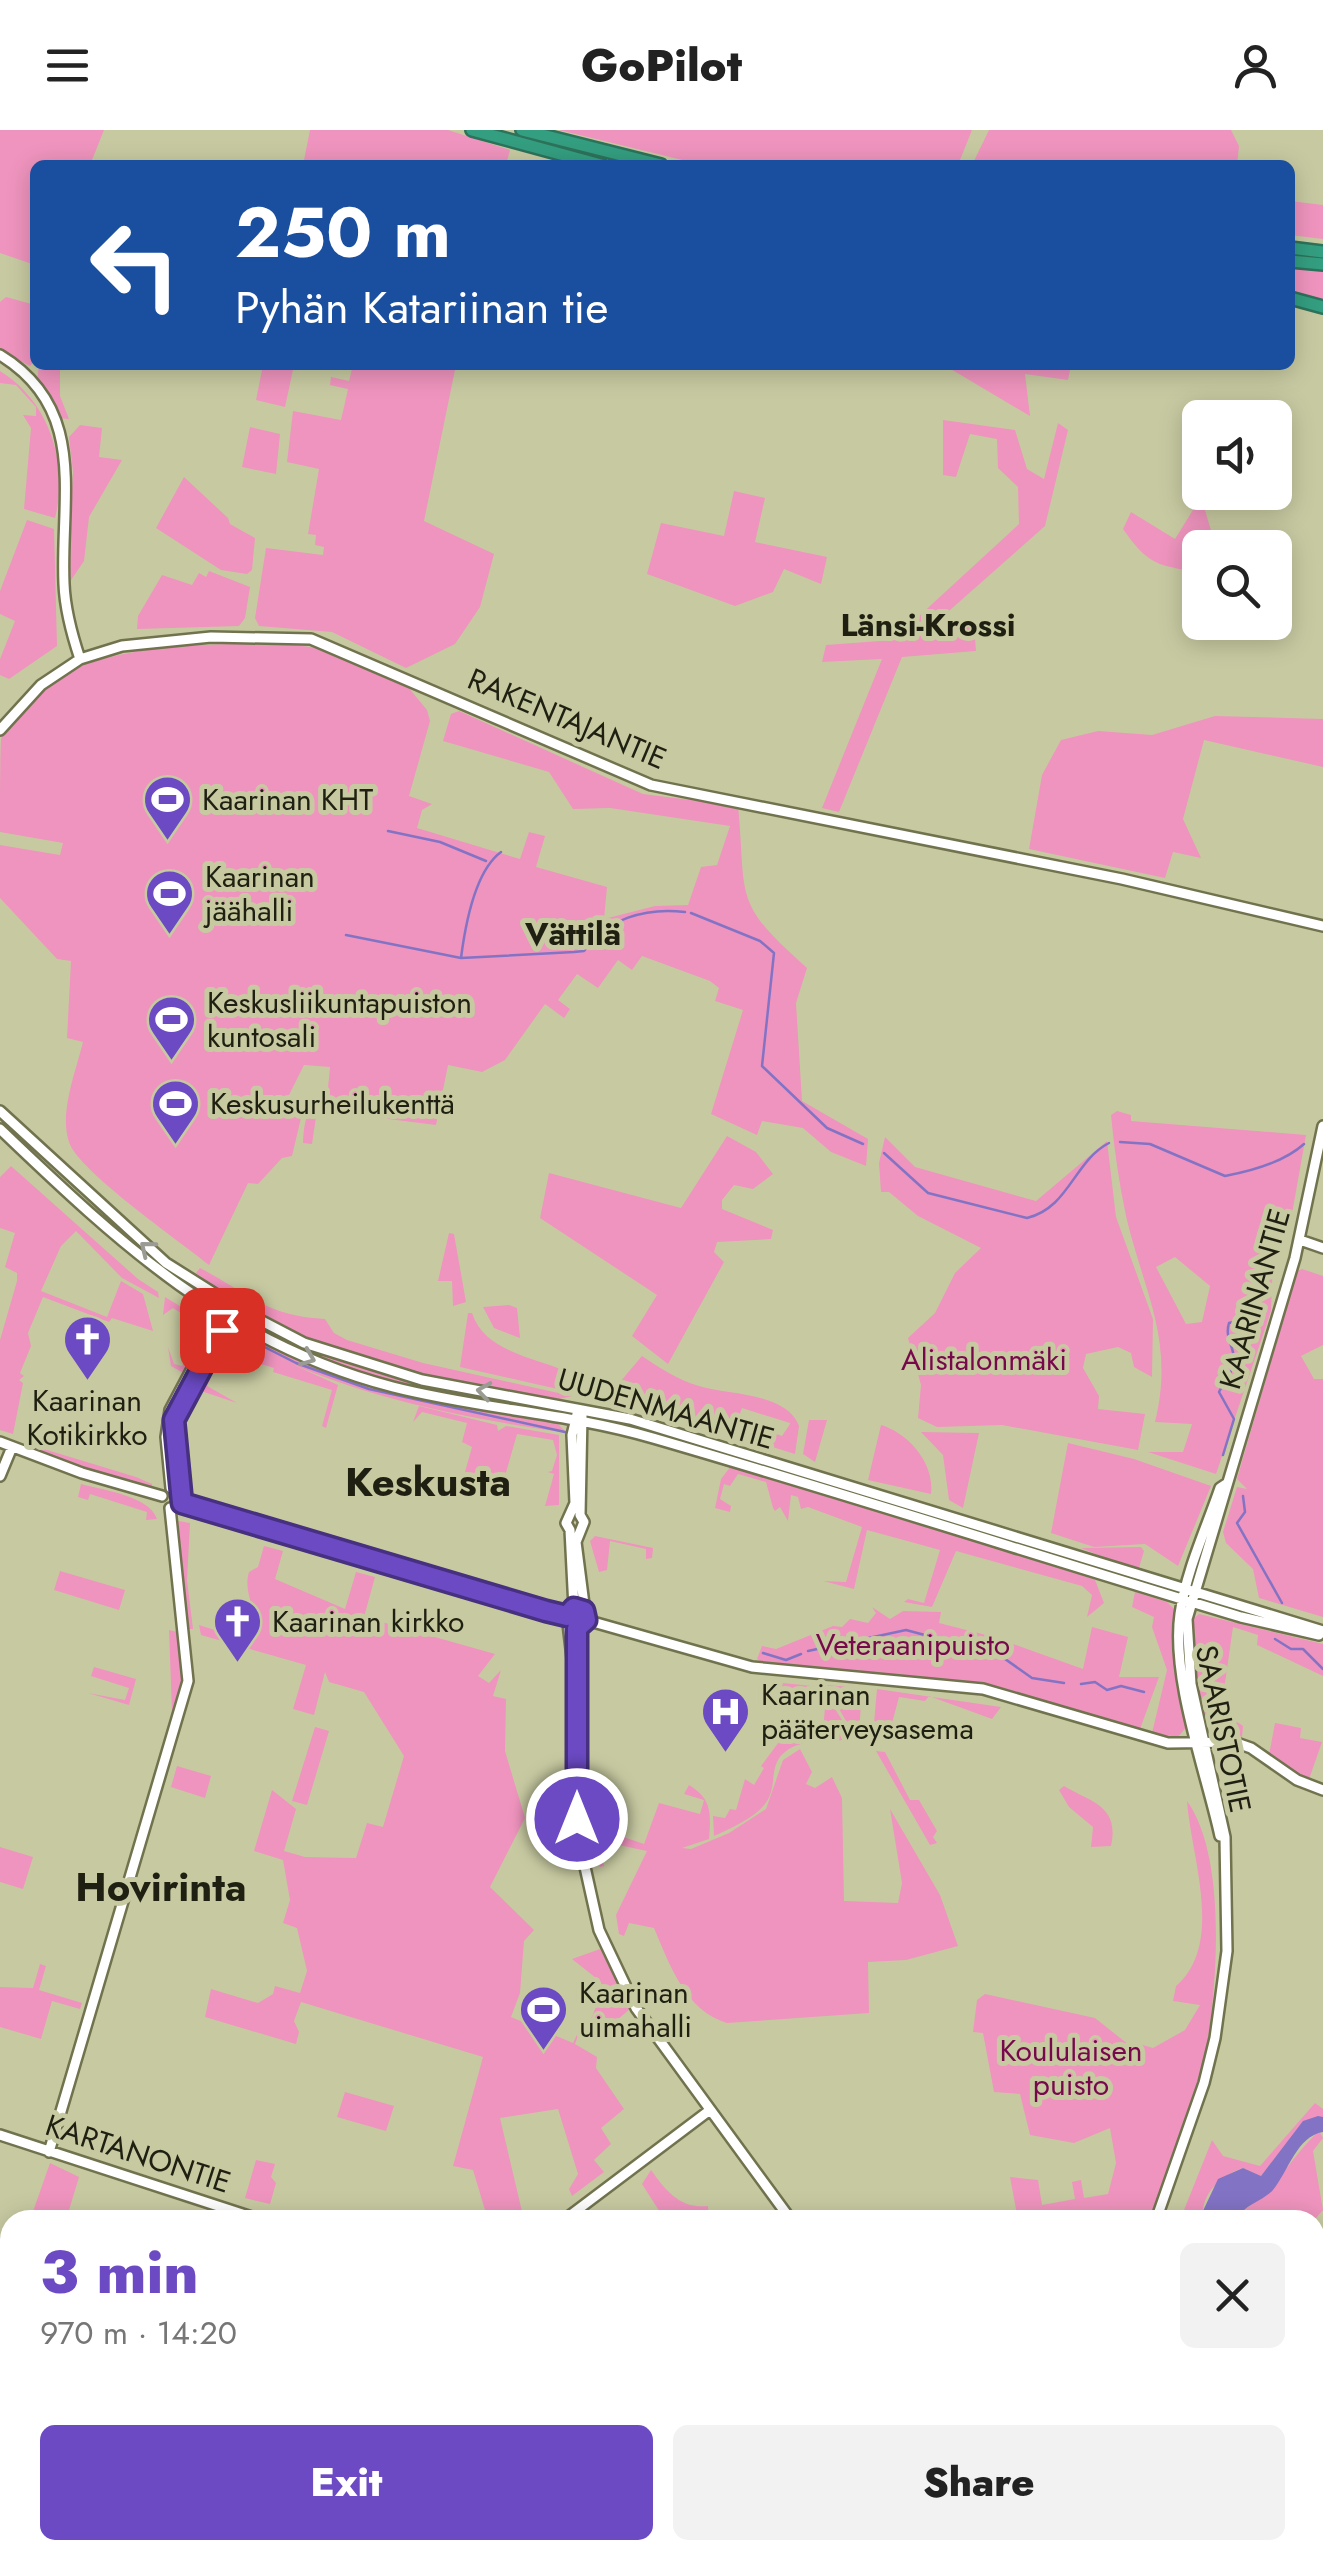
<!DOCTYPE html>
<meta charset="utf-8">
<style>
body{margin:0;font-family:Jost,sans-serif;background:#f2f2f2;color:#222;height:100vh;display:flex;flex-direction:column;font-size:38px;white-space:nowrap}
*{box-sizing:border-box;margin:0}
p{font-size:32px;color:#767676}
.icon{flex:none;width:55px;height:55px;fill:none;stroke:currentColor;stroke-width:2;stroke-linecap:round;stroke-linejoin:round}
.map{position:relative;flex:1;overflow:hidden}
.side{position:absolute;left:0px;top:2080px;width:1325px;height:350px;display:flex;flex-direction:column;background:#fff;border-radius:30px 30px 0 0;box-shadow:0 5px 25px #0003}
.side>*{flex:none}
.guide{position:absolute;left:30px;top:30px;width:1265px;height:210px;border-radius:15px;box-shadow:0 5px 25px #0003;background:#1a4fa0;color:#fff;overflow:hidden}
.fabs{position:absolute;left:1182px;top:270px;display:grid;gap:20px}
.fabs a{display:grid;place-items:center;width:110px;height:110px;border-radius:15px;background:#fff;box-shadow:0 5px 25px #0003;font-size:50px}
.pin{position:absolute;display:grid;place-items:center;width:85px;height:85px;color:#fff;margin:-42px;border-radius:20px;box-shadow:0 5px 15px #0006}
.me{position:absolute;width:110px;margin:-55px;rotate:0deg;stroke-linejoin:round;filter:drop-shadow(0 0 8px #0008)}
.turn{display:flex;align-items:center;gap:35px;height:210px;padding:0 40px;font-size:45px}
.turn .icon{width:130px;height:130px;stroke-width:2.5}
.turn b{display:block;font-size:70px;line-height:85px}
.round{display:grid;place-items:center;flex:none;width:105px;height:105px;border-radius:15px;background:#f2f2f2}
.head{display:flex;align-items:center;justify-content:space-between;height:170px;padding:0 40px}
h1{font-size:60px;font-weight:800;line-height:75px;color:#6b4ac3}
.action{display:flex;gap:20px;margin-top:auto;padding:20px 40px}
.action a{flex:1;height:115px;border-radius:15px;background:#6b4ac3;color:#fff;font-size:40px;font-weight:800;line-height:115px;text-align:center}
.action a+a{background:#f2f2f2;color:#222}
header{display:flex;justify-content:space-between;align-items:center;height:130px;padding:0 40px;background:#fff;font-size:45px;font-weight:800}
.map>svg:first-child{display:block}
.green{fill:#ef94be;fill-rule:evenodd}
.water{fill:#8373c5}
.lines{fill:none;stroke-linecap:round;stroke-linejoin:round}
.stream{stroke:#8373c5;stroke-width:2.5}
.secondary-casing{stroke:#71734e;stroke-width:14}
.highway-casing{stroke:#2d725a;stroke-width:16}
.secondary{stroke:#fff;stroke-width:9}
.highway{stroke:#349e81;stroke-width:11}
.oneway{stroke:#9a9b94}
.route-casing{stroke:#46307f;stroke-width:25}
.route{stroke:#6b4ac3;stroke-width:18}
.labels{text-anchor:middle;stroke-width:10;stroke-linejoin:round;paint-order:stroke}
.street-label{font-size:30px;fill:#1f2011;stroke:#c7caa1}
.poi-label{font-size:30px;fill:#1f2011;stroke:#c7caa1;text-anchor:start}
.park-label{font-size:30px;fill:#78084c;stroke:#c7caa1}
.neighbourhood-label{font-size:32px;font-weight:bold;fill:#1f2011;stroke:#c7caa1}
.district-label{font-size:40px;font-weight:bold;fill:#1f2011;stroke:#c7caa1}
</style>
<header><svg class="icon" aria-label="menu" viewBox="0 0 24 24"><path d="M4 6h16M4 12h16M4 18h16"/></svg>GoPilot<svg class="icon" aria-label="person" viewBox="0 0 24 24"><circle cx="12" cy="8" r="4"/><path d="M4 21q1-7 8-7t8 7"/></svg></header>
<div class="map">
<svg width="1323" height="2430" viewBox="0 0 1323 2430">
<rect width="100%" height="100%" fill="#c7caa1"/>
<path class="green" d="M0,0h104l-14,35h-55v100l-35,-12z
M310,0h138l62,20 -4,15h-203z
M559,0h413l-14,35h-255z
M989,0h242l8,16 -2,19h-265z
M1290,71l33,4v34l-33,-4z
M1290,137l33,3v33l-33,-7z
M6,167l29,8v55l-5,6 -30,-15v-49z
M39,235h21v31l9,23 -9,-1 -23,-37z
M263,235h31l-9,42 -29,-7z
M353,235h103l-32,156 70,33 -14,53 -25,37 -49,24 -74,-36 -73,-6 -4,-8 11,-70 57,7 1,-8 -9,-2 1,-10 -8,-1 11,-65 -32,-7 6,-51 48,9 7,-31 -18,-4 1,-8 18,4z
M944,235h127l-3,15 -43,-6 5,42z
M0,241c49,30 69,92 55,147l-31,-9 7,-81 -8,-13 13,1v-9l-20,-22 -16,-2z
M943,290l72,10 12,39 17,10 14,-56 10,7 -23,96 -104,92 8,10 25,-2 2,25 -74,6 -63,155 -17,-4 60,-149 -60,3 4,-17 67,-5 126,-116 -1,-37 -20,-19 -1,-29 -27,-5 -14,43 -13,-2z
M80,295l22,3 -3,29 23,3 -33,57 -5,44 -17,25 6,-114 -4,-35z
M250,297l30,7 -4,40 -34,-7z
M184,347l44,41 2,6 25,14 -3,32 -5,4 -26,-4 -65,-42z
M734,361l31,7 -10,44 72,15 -6,27 -37,-15 -11,23 -38,14 -88,-32 14,-51 63,13z
M1201,367l15,50 -16,1v24c-42,-6 -52,-7 -77,-43l8,-17 44,27z
M27,390l27,9 3,117 -48,33 -9,-4v-16l15,-38 -15,-7v-23z
M209,441l41,16 -5,31 -6,8 -102,3 1,-13 24,-41 30,10 7,-12 7,4z
M279,513l47,6 82,38 19,23 3,11 -21,75 23,8 -10,6 -5,18 103,31 9,-27 16,4 -9,31 71,20 -3,32 51,-13 33,-1 13,-38 16,-2 13,-39 -120,-18 -37,1 -24,-37 -106,-31 8,-27 8,-3 184,83 95,12c9,92 -7,95 69,162l-11,35 6,98 66,38 -2,27 -35,-14 -28,-24 -41,-7 -5,14 -46,-21 32,-104 -28,-9 4,-13 -9,-7 -68,-25 -10,14 -14,-10 -20,28 -21,-14 -19,26 12,9 -6,9 -19,-14 -40,56 -23,12 -34,-7 -12,60 -119,-15 -5,34 -9,-1c1,-24 5,-39 25,-55l2,-21 -26,-2 -19,38 20,-2 -13,55 -10,2 -24,26 -10,-1 -39,82c-28,-23 -131,-94 -140,-123 -10,-29 7,-71 14,-100l-16,-4 4,-77 -14,-2 -57,-61v-53l60,10 3,-12 -63,-11c0,-23 0,-74 1,-93 42,-101 191,-93 278,-96z
M1215,586l108,3v48l-119,-27 -21,79 18,39 -28,-6 -8,26 -136,-29 13,-74 19,-35 37,-9 54,4z
M1117,981l14,4v6l175,14 -16,90 -17,35 -2,51 -55,163 -68,-22h35l9,-28 -37,-2c20,-82 -11,-129 -29,-206 -7,-33 -12,-68 -15,-101zM1175,1127l35,29 -8,36 -16,2 -30,-57z
M727,1006l29,16 17,22 -20,15 -19,-4 -12,15v9l51,21 -2,9 -54,3 -3,10 10,10 -56,102 -36,-28 25,-41 -117,-77 9,-45 132,35z
M885,1007l30,30 121,34 71,-60 9,76 37,102 -1,58 -18,-10 -3,-14 -13,-6 -32,7 -3,14 16,28 -1,13 47,5 -7,36 -136,-25 -65,2 -19,-9 3,-33 -13,-47 27,-25 20,-40 26,-25 -63,-32 -29,-24h-8l-2,-29z
M11,1036l127,113 20,13 1,6 -37,-20 -46,-47 -15,15 -20,45 66,26 14,-36 22,13 10,37 -41,-13 -3,4 -66,-25 -15,36 3,13 -11,27 4,3 -5,4 4,3 -10,51 -13,-4v-90l17,-59v-8l-12,-6 10,-34 -15,-5v-51z
M449,1103l5,1 12,68 -13,4 -1,-25h-14z
M200,1138c48,25 65,48 125,51l9,14 13,7 76,23 149,33 -13,3c-106,-17 -210,-35 -306,-86 -22,-11 -38,-26 -57,-40z
M1302,1139l21,7v69l-22,11 13,23h9v238l-64,-19 -6,-29 -27,-26 -3,-11 14,-45 10,2 -10,-10 60,-208z
M165,1167l46,28 -26,49 -14,-8 -3,-19 6,17 8,2 18,-33 -5,-11 -22,-14 -10,7z
M509,1175l8,3 3,30 -26,-10 -11,-21z
M468,1183h4c13,40 64,44 98,60l7,11 -2,9 -115,-26z
M233,1186l61,29 75,24 130,29v4c-95,-7 -184,-41 -266,-86z
M240,1201l120,50 197,42 10,10c-116,-17 -237,-41 -339,-101z
M223,1203l115,52 -12,43 -4,-2 10,-36 -59,-18 1,-4 -53,-16 -14,34 30,17 -36,-12 -5,-11z
M642,1226c18,12 36,24 57,30 28,9 88,6 100,40l-4,28 -187,-58zM742,1278l48,15v1l-8,12 -44,-17z
M419,1276l78,19 1,6 8,-5 53,9v70l-14,1 9,-32 -6,-2 4,-1 5,-16 -4,-15 -36,-6 -16,56 -38,-11 9,-32 -10,-5 5,-19 -45,-11 -9,10z
M809,1290h18l-12,42 -12,-8z
M881,1295c27,8 54,38 50,69l-63,-14z
M921,1302l58,1 -16,75 -14,-8 -6,-45z
M1068,1313l66,16 77,27 -33,80 -33,-22 -51,3 -43,-14z
M34,1316l102,31 16,7v5l-67,-17 -57,-25z
M731,1336l333,102 31,12 9,23 -17,14 5,-22 -10,-9 -126,-35 -24,56 -28,-5 4,-3 16,4 16,-53 -73,-20 -13,59 -31,-8 23,1 16,-55 -54,-20 -7,2 -3,-12 -7,-2 -3,26 -8,-14 -5,4 -2,-3 -7,-26 -28,-8 -8,12 -6,-2 -4,15 11,7 -1,6 -15,-4 6,-29z
M81,1354c22,6 69,12 76,35l-11,1 1,-8 -57,-18 -2,6 -10,-3z
M173,1390l17,3 -3,57 6,49h-5z
M595,1406l58,12 -1,10 -6,1v-10l-36,-8 -3,29 -8,2 -9,-31z
M264,1416l19,5 -8,28 70,30 11,-37 19,5 -11,40 131,37 -17,22 11,7 12,-13 -8,26 13,3 -1,52 20,67 -35,69 44,43 -10,11 -4,52 -9,24 62,26 10,-21 -8,22 22,13 -1,11 28,41 -23,19 10,16 -17,16 10,12 -32,24 -3,-7 9,-15 -20,-65 -58,9 24,102h-36l-15,-50 -20,-4 30,-109 -182,-55 -7,19 5,11 -3,12 -91,-27 6,-28 47,14 15,-9 2,-8 25,7 7,-22 -10,-43 -14,-5 7,-23 -7,-40 -29,-9 18,-61 24,19 -12,42 21,6 51,1 11,-35 16,4 21,-71 -40,-64 -35,-10 -4,-10 -11,43 -21,-6 13,-44 -105,-30 -2,-10 44,14 11,-6c6,-19 -12,-39 -5,-61l9,-5z
M1141,1417l3,4 -6,20 -57,-23z
M60,1441l65,19 -6,20 -65,-20z
M1135,1462l32,10 8,8 1,62 12,53 -10,12 -26,-4 15,-63 -15,-43 2,-10 -22,-10z
M872,1477l18,12 13,-8 38,1 -2,11 55,14 89,32 9,-42 36,10 -9,40h40l-19,52 -105,-30 -96,-18 -173,-15 -9,-7 5,-13 14,3 57,-23 9,1 8,-8 18,4 8,-10z
M1199,1484l124,30v32l-66,-31 1,-10 -25,-8 -12,84 22,15 -1,11 -27,-4c-20,-15 -27,-89 -22,-114z
M169,1500l13,3 2,43 -7,37 -5,-1z
M94,1537l42,12 -7,26 -41,-12 37,7 4,-12 -38,-12z
M783,1553l38,4 32,50c-21,9 -50,-1 -68,15 -15,12 -9,27 -15,43 -7,20 -39,33 -56,41l-1,-20 12,2 5,-9 6,1 9,-31 9,6 10,-17 -3,-2 20,-27 15,1 2,-6 8,2 6,-6 11,2 2,-25 -26,-7 -2,3 -17,-5 -4,4z
M826,1555l36,3 -3,46h-6z
M877,1559l124,18 -9,12 -63,-23 -4,5 -26,-4 -11,41 -14,-15z
M1275,1593l26,5 -1,10 22,4 -14,40 -39,-27z
M315,1597l14,4 -22,74 -15,-4z
M800,1619l12,23 -6,12 9,4 17,-11 10,21 2,103 54,2 4,-20 -12,-74 50,86 18,51 -52,14 -38,2 1,51 -142,10c-41,-12 -57,-57 -73,-95l-25,-5 -5,13 -5,-2 -3,-19 31,-64 -47,-10 4,25 -4,1 -12,-42 56,19 15,-41 41,11 4,-14 -20,-6 5,-9c23,14 22,28 20,54l-27,9 9,1 38,-16 37,-24 17,-49z
M876,1621l9,1 25,48h9l18,31 -4,6 4,6 -7,2z
M177,1636l34,10 -6,22 -34,-11z
M1064,1656c26,16 56,19 47,60l-20,1 2,-20 -24,-20 -10,-17z
M1187,1671c45,62 29,223 9,295 -12,42 -28,83 -42,124h-136l-8,-43 28,3 4,25 33,-6 -3,-17 9,-2 3,18 24,-4 8,-31 -6,-35 -36,15 -44,-8 -10,-41 -26,-2 -11,-59 -10,-1 4,-32 8,-6 110,24 39,31 5,-5 14,4 32,-18 15,-25 -27,-4 3,-15c49,-43 15,-129 11,-185z
M0,1717l33,10 -10,32 -23,-7z
M600,1819l31,59 -22,19 -18,-8 11,-27 -1,-10 -29,-23z
M40,1834l6,2 -7,24 43,13 -2,6 -28,-8 -11,38 -41,-12v-40l33,1z
M345,1962l49,14 -8,25 -49,-14z
M1315,1973l8,6v8l-22,8 -40,51 -18,-8c-22,7 -45,28 -39,52h-24l32,-80 11,16 37,10z
M1319,2001l4,7 -10,13 10,59 -8,9 -77,1 2,-8c38,-21 48,-53 79,-81z
M256,2030l19,4 -4,13 5,6 -6,21 -25,-6z
M50,2033l29,14 -13,43h-36z
M651,2040c15,21 29,39 57,36l1,14 -6,-4 -38,4 -23,-36z
M1315,2138l8,4v241l-8,-3z
M0,2267l4,6 6,-3v119l-10,1z
M130,2420h170l34,10h-203z
M358,2420h173l1,10h-177z
M711,2420h192l22,5 2,5h-210z"/>
<path class="water" d="M1318,1986l5,1v15c-26,4 -35,40 -50,58 -11,12 -31,15 -35,30h-34l-2,-7 16,-34 25,-11 18,8 42,-55z"/>
<g class="lines">
<path class="stream" d="M388,701l52,11 46,19
M691,783l69,28 14,12 -12,113 65,62 36,16
M346,805l115,23 113,-6 10,-1c23,-32 61,-44 101,-39
M461,828c4,-31 14,-87 40,-106
M1120,1012l30,2 75,32c27,-5 60,-15 79,-32
M884,1023l44,40 99,25c42,-10 47,-57 82,-75
M233,1201l63,32 73,26 196,43
M1223,1325l11,-36 -15,-27c5,-11 12,-16 15,-29 2,-14 -10,-24 -5,-40l21,-5 16,-40
M1243,1366l2,16 -8,11 45,80
M585,1369v-9
M1275,1509l16,10h12l20,20
M808,1521l98,-21 45,12h30l51,36 32,5
M763,1523l23,7 15,-6
M1081,1554l14,-2 12,8 14,-4 23,6
M1231,2430l4,-10"/>
<defs>
<path id="secondary" d="M0,225c89,54 60,143 64,229 1,26 8,51 16,75
M0,600l41,-45 39,-26 42,-13 89,-9 100,2 340,146 471,94 201,47
M0,981l166,152 73,46 65,34 118,37 208,39 693,212
M0,999c120,115 227,215 393,258 86,22 175,26 260,51 197,57 392,120 588,179l78,18
M1300,1110l23,8
M582,1285l-2,100 4,7 -8,20 10,78
M0,1312l82,31 80,23
M0,1346l12,-29
M171,1358l-5,-51 4,-27 51,-96
M179,1360l-3,-76 54,-97
M182,1373l385,112
M574,1478l-4,-78 -4,-7 9,-20 -3,-68 5,-21
M567,1485l10,86v130l22,99 37,78 155,212
M586,1490l166,47 231,22 185,54 66,-1 17,6 46,32 26,10
M577,1498l1,70
M1220,1706c-14,-64 -49,-158 -40,-222 6,-43 26,-85 40,-126l6,-4
M0,2005l261,85
M49,2022l139,-471 -18,-173
M564,2090l146,-110
M1156,2090l48,-137 11,-45 12,-87 -2,-114 -34,-153 -4,-65 108,-361 28,-132
M971,2420l4,10
M1039,2430l3,-10"/>
<path id="highway" d="M472,0l129,35
M522,0l139,35
M1290,118l33,4
M1290,131l33,3
M1290,168l33,9"/>
</defs>
<use href="#secondary" class="secondary-casing"/>
<use href="#highway" class="highway-casing"/>
<use href="#secondary" class="secondary"/>
<use href="#highway" class="highway"/>
</g>
<defs><path id="oneway-chevron" d="M-2-3.5L2.5 0L-2 3.5" fill="none" stroke-width="1.6" stroke-linecap="round" stroke-linejoin="round" transform="scale(2.5)"/></defs>
<g class="oneway">
<use href="#oneway-chevron" transform="translate(147 1118) rotate(-141)"/>
<use href="#oneway-chevron" transform="translate(308 1228) rotate(22)"/>
<use href="#oneway-chevron" transform="translate(484 1261) rotate(-171)"/>
</g>
<g class="lines">
<defs>
<path id="route" d="M222,1200l-48,90 8,83 364,108 21,5 7,-8 10,3 2,9 -9,8v191"/>
</defs>
<use href="#route" class="route-casing"/>
<use href="#route" class="route"/>
</g>
<defs>
<symbol id="stadium-pin" viewBox="-11 -11 22 30"><path d="M0 17L-7.5 6A9.5 9.5 0 1 1 7.5 6Z" fill="#6b4ac3" stroke="#c7caa1"/><path d="M0-5a6.5 5 0 1 0 0 10a6.5 5 0 1 0 0-10ZM-3.5-1.8h7v3.6h-7Z" fill="#fff"/></symbol>
<symbol id="church-pin" viewBox="-11 -11 22 30"><path d="M0 17L-7.5 6A9.5 9.5 0 1 1 7.5 6Z" fill="#6b4ac3" stroke="#c7caa1"/><path d="M-1.2-6h2.4v3.5h3.3v2.4h-3.3V6h-2.4V-.1h-3.3v-2.4h3.3Z" fill="#fff"/></symbol>
<symbol id="hospital-pin" viewBox="-11 -11 22 30"><path d="M0 17L-7.5 6A9.5 9.5 0 1 1 7.5 6Z" fill="#6b4ac3" stroke="#c7caa1"/><path d="M-5-5h3v3.5h4V-5h3V5h-3V1.5h-4V5h-3Z" fill="#fff"/></symbol>
</defs>
<g fill-rule="evenodd">
<use href="#stadium-pin" x="140" y="642" width="55" height="75"/>
<use href="#stadium-pin" x="142" y="736" width="55" height="75"/>
<use href="#stadium-pin" x="144" y="862" width="55" height="75"/>
<use href="#stadium-pin" x="148" y="946" width="55" height="75"/>
<use href="#church-pin" x="60" y="1182" width="55" height="75"/>
<use href="#church-pin" x="210" y="1464" width="55" height="75"/>
<use href="#hospital-pin" x="698" y="1554" width="55" height="75"/>
<use href="#stadium-pin" x="516" y="1852" width="55" height="75"/>
</g>
<g class="labels">
<g class="street-label">
<text transform="translate(567 589) rotate(23)" y="10">RAKENTAJANTIE</text>
<text transform="translate(1255 1169) rotate(-74)" y="10">KAARINANTIE</text>
<text transform="translate(666 1279) rotate(16)" y="10">UUDENMAANTIE</text>
<text transform="translate(1223 1599) rotate(78)" y="10">SAARISTOTIE</text>
<text transform="translate(138 2024) rotate(18)" y="10">KARTANONTIE</text>
</g>
<g class="poi-label">
<text x="202" y="680">Kaarinan KHT</text>
<text x="205" y="757">Kaarinan<tspan x="205" dy="34">jäähalli</tspan></text>
<text x="207" y="883">Keskusliikuntapuiston<tspan x="207" dy="34">kuntosali</tspan></text>
<text x="210" y="984">Keskusurheilukenttä</text>
<text x="87" y="1281" text-anchor="middle">Kaarinan<tspan x="87" dy="34">Kotikirkko</tspan></text>
<text x="272" y="1502">Kaarinan kirkko</text>
<text x="761" y="1575">Kaarinan<tspan x="761" dy="34">pääterveysasema</tspan></text>
<text x="579" y="1873">Kaarinan<tspan x="579" dy="34">uimahalli</tspan></text>
</g>
<g class="park-label">
<text x="984" y="1240">Alistalonmäki</text>
<text x="913" y="1525">Veteraanipuisto</text>
<text x="1071" y="1931">Koululaisen<tspan x="1071" dy="34">puisto</tspan></text>
</g>
<g class="neighbourhood-label">
<text x="928" y="506">Länsi-Krossi</text>
<text x="573" y="815">Vättilä</text>
</g>
<g class="district-label">
<text x="428" y="1366">Keskusta</text>
<text x="161" y="1771">Hovirinta</text>
</g>
</g>
</svg>
<div class="fabs">
<a><svg class="icon" aria-label="sound" viewBox="0 0 24 24"><path d="M4 9h4l5-4v14l-5-4H4zM17 9q2 3 0 6"/></svg></a>
<a><svg class="icon" aria-label="search" viewBox="0 0 24 24"><circle cx="10" cy="10" r="6"/><path d="M15 15l6 6"/></svg></a>
</div>
<div class="pin" style="left:222px;top:1200px;background:#d93025"><svg class="icon" aria-label="arrive" viewBox="0 0 24 24"><path d="M6 21V4h12l-3 4 3 4H6"/></svg></div>
<svg class="me" style="left:577px;top:1689px" viewBox="-20 -20 40 40"><circle r="17" fill="#6b4ac3" stroke="#fff" stroke-width="3"/><path d="M0-11L8 9 0 5-8 9z" fill="#fff"/></svg>
<div class="guide">
<div class="turn"><svg class="icon" aria-label="left" viewBox="0 0 24 24"><path d="M17 20v-9H6M10 6l-5 5 5 5"/></svg><div><b>250 m</b>Pyhän Katariinan tie</div></div>
</div>
<section class="side">
<div class="head"><div><h1>3 min</h1><p>970 m · 14:20</p></div><a class="round"><svg class="icon" aria-label="close" viewBox="0 0 24 24"><path d="M6 6l12 12M18 6L6 18"/></svg></a></div>
<div class="action"><a>Exit</a><a>Share</a></div>
</section>
</div>
